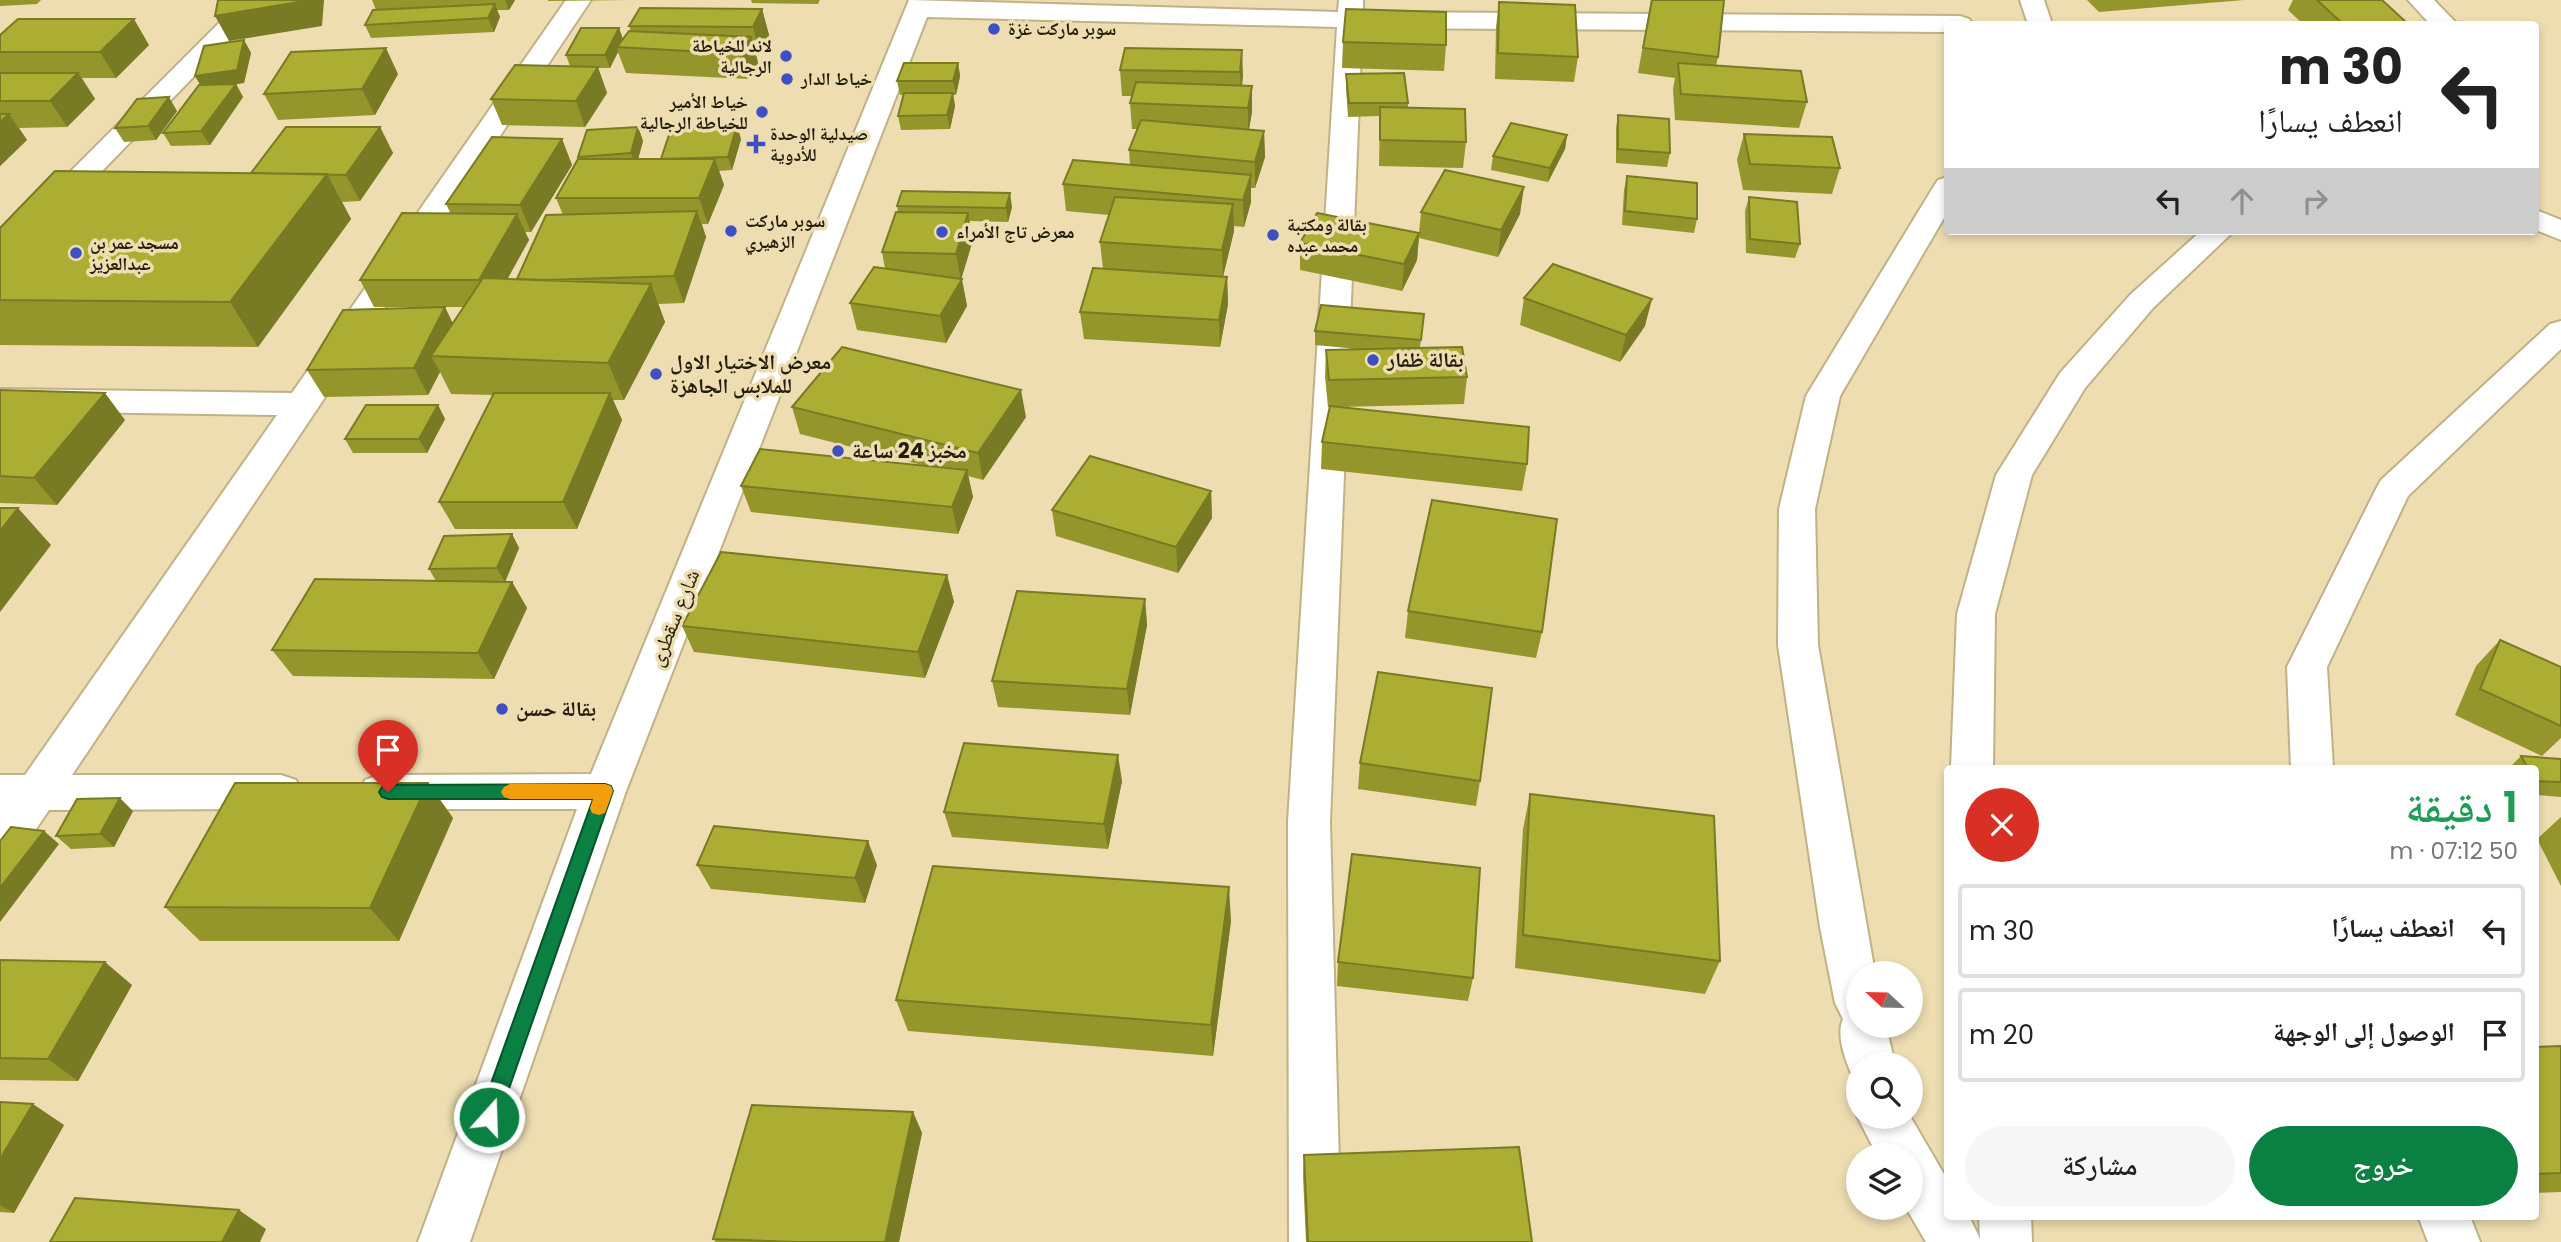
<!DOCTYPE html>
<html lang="ar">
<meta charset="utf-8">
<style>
body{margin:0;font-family:Poppins,"Noto Naskh Arabic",sans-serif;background:#f6f6f6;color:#222;direction:rtl;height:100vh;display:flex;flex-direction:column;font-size:26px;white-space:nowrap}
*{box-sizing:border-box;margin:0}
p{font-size:23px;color:#767676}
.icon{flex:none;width:38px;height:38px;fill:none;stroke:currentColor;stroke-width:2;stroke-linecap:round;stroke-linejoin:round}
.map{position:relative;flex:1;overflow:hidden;direction:ltr}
.sheet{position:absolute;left:1944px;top:765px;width:595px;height:455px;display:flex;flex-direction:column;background:#fff;border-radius:7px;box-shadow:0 4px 10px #0003;direction:rtl}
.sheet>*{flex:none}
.banner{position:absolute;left:1944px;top:21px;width:595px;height:214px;border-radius:7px;box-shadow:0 4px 10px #0003;direction:rtl;background:#fff;color:#222;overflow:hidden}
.needle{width:46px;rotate:292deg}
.fabs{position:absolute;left:1846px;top:961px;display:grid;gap:14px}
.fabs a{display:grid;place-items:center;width:77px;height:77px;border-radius:50%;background:#fff;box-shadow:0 4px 10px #0003;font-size:35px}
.pin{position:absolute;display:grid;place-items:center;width:60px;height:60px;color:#fff;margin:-72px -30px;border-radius:50% 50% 50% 0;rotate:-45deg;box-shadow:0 0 7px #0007}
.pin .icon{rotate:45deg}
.me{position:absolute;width:77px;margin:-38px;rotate:20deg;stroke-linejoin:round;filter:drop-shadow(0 0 5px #0008)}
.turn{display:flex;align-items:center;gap:24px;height:147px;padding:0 21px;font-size:32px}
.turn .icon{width:91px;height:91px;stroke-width:2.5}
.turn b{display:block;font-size:49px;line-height:60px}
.lanes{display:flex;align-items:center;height:66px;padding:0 21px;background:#0003;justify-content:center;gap:35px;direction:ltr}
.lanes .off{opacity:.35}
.round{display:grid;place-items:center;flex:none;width:74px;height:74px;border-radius:37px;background:#f6f6f6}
.summary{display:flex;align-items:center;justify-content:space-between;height:119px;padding:0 21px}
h1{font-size:42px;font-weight:600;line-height:52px;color:#1e9e55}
.cta{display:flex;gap:14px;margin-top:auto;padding:14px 21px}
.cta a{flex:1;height:80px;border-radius:42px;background:#0b8043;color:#fff;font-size:28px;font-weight:600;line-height:80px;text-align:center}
.cta a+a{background:#f6f6f6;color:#222}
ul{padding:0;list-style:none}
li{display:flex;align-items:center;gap:21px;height:94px;margin:0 14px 10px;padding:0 7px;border:4px solid #e0e0e0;border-radius:7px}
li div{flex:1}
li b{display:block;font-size:26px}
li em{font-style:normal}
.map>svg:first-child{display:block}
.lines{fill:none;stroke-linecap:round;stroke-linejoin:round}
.minor-casing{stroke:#c1b187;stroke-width:4}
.minor{fill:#fff;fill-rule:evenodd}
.wall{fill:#94962c}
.shaded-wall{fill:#787a24}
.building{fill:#acae33;stroke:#787a24;stroke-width:2}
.route{fill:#0b8043;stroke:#07532c;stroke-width:2}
.slow{fill:#f59e0b}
.poi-dot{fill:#3c50c3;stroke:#edddb1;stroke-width:2.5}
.labels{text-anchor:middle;stroke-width:7;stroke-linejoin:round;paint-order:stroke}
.far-poi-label{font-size:18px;font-weight:bold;fill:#231d0c;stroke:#edddb1;text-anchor:start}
.poi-label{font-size:21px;font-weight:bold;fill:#231d0c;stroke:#edddb1;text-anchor:start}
.street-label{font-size:21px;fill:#231d0c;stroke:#edddb1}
</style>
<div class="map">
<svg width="2561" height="1242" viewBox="0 0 2561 1242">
<rect width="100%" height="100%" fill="#edddb1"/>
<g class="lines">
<defs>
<path id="minor" d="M242,0h26l-257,265 -11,3v-26z
M566,0h25l-519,775h209l15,5 6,12 -6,12 -15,5 -232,1 -34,50 -15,5v-90h25l252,-360 -277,-4v-22l292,4z
M909,0l429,12 1,-12h24v12l597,4 9,3 4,5h-25v8l-586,-4 -32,794 11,420h-52l-1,-420 49,-795 -410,-10 -301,774 -156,451h-52l159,-433h-197l-15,-5 -6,-12 6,-12 15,-5 211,-1z
M2020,0h24l8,24h-24z
M2408,0h26l23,24h-27z
M1948,177v34l-108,185 -25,113 3,136 57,328h-17v53h28l9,38h-37v18l-4,-2c-7,-16 -19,-44 -11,-61l-8,-16 -15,-76 -42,-282 1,-136 27,-113 128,-210 4,-6z
M2536,210l25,10v20l-25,-10z
M2201,231h33l-81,77 -68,80 -53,87 -37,139 -2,154h-42l6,-154 39,-139 64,-102 71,-79z
M2561,321v28l-153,147 -81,171 6,101h-42l-4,-101 89,-178 5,-9 169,-156z
M1858,1113v3h52l38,65v35h21l11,23 -1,-23h52l1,26h-106l-20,-34h5v-53h-34l-20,-39z
M2418,1216h52l10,26h-52z"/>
</defs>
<use href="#minor" class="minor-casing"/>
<use href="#minor" class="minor"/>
</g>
<path class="wall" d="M0,0h41l-4,4 -37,2z
M372,0h143l-6,10h-12l3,7 -6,15 -123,6 -6,-13 11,-15z
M548,0h83l-83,1z
M751,0h69l-2,4 -66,-1z
M1651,0l67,57 -2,9 91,36 -8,26 -124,-8 -2,-31 2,-11 -37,-5z
M2087,0h157l-145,12z
M2293,0h89l24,22 -1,2h-102l-15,-14z
M1499,2l79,55 -4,25 -79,-3 1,-52z
M762,9l7,26 -9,18h-4l2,10 -10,16 -122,-6 -8,-21 -8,16h-12l9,25 -22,34 -83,-2 -11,-26 79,-33 -4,-11 53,-27 4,12 8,-9 -2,-5z
M0,35l149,10 -33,33h-34l13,21 -28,28 -48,1 8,12 -27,26z
M244,40l7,13 -7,30 -8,1 7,13 -33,48 -39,1 -8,-13 37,-48z
M1343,42l103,3 -2,26 -102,-3z
M1242,50v36h10v26l-3,17 15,2 1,26 -10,31h-4v14l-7,25 -10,-1v5l-11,45 4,1 1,27 -8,43 -136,-8 -4,-27 23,-43 -3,-27 9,-27 -43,-4 -3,-27 67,-19 -1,-15 8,-21h-5l-2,-26 2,-7h-10l-2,-26z
M958,63l2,13 -4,19h-3l2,11 -5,23 -49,1 -3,-14 5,-21h-3l-3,-14z
M398,74l-23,41 -97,5 -14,-26z
M1346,74l62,29v5l58,34 -3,26 -84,-2 1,-50 -32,1 -2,-29z
M177,111l-21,29 -32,2 -9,-14z
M1618,115l52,38 -3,14 -51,-4v-35z
M380,127l13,26 -33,48 -18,1 9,17 -93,128 -258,-2v-117l251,-55z
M638,127l5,14 -5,18h23l80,-20 -9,31 -13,1 5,14 -16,39h-6l4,13 -22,66 -26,1 7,18 -41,78h-11l9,20 -45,109h-122l-16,-27 54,-107 -42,-1 -11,-22 -12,23 -104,2 -17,-27 146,-47 10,-16h-89l-14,-27 91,-66 -5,-10 116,-65 10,26 -41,67h-6l4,8 -22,39h10l46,-64 -7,-17 23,-39 -1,-2z
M1744,134l96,34 -8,26 -89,-4 -6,-30z
M1567,135l-2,14 -17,33 -57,-12 2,-14z
M1627,176l70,43 -3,14 -72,-8 2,-35z
M1749,197l51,47 -5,14 -49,-5 -1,-42z
M897,206l115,1 -4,15 -39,-1 4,19 -12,39 6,27 -21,37 -89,-13 -7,-27 35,-34 -3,-17 16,-40z
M1421,212l99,2 -22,43 -79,-19 -2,22 -15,31 -102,-21v-27l119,-10z
M1524,298l121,28 -25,36 -100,-37z
M1424,314l-4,33 47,30 -3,27 -126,3 189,57 -5,27 -201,-22 1,-27 8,-35h-2l-3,-30 1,-27 32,-1 -43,-4v-14z
M0,390l125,30 -68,85 -57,-2z
M438,405l7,14 -18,34h-74l-8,-14z
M792,407l234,10 -43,63 -15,-4 5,21 -15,37 -207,-22 -10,-26 185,-20 -126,-32z
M1211,491l1,27 -34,55 -122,-37 -4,-26z
M512,534l7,14 -14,34h7l15,26 -33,71 -201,-3 -21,-26 164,-69 -7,-12z
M947,575l7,27 -29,76 -231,-26 -12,-26z
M1145,599l2,26 -17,90 -132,-8 -6,-26z
M1408,611l134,21 -6,26 -131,-20z
M2500,640l61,27v71l-19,18 -87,-41 21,-49z
M2521,756l40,3v38l-25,-2v-27h-27z
M1360,763l120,18 -4,25 -118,-17z
M1122,781l-14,68 -156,-12 -8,-25z
M428,783l25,35 -54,123h-199l-35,-34z
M1530,794l190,167 -15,33 -190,-26 8,-139z
M133,811l-19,36 -43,2 -15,-13z
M2561,817v69l-24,-47z
M697,865h180l-12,38 -154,-14z
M1231,921l-18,135 -305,-25 -12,-31z
M0,960l132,25 -54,96 -78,-1z
M1338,962l135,16 -5,23 -131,-15z
M2561,1046v146l-25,1v-146z
M0,1102l64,23 -50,88 -14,-1z
M913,1112l9,21 -23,109h-183l-3,-3z
M1304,1155l228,87h-226l-3,-66z"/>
<path class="shaded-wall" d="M310,0h14l-2,26 -93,15 -14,-25z
M505,0h10l-6,10z
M495,4l5,13 -6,15 -6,-14z
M762,9l7,26 -9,18 -7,-26z
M134,19l15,26 -33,33 -16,-26z
M619,28l5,14 -7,5 1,5 -8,16 -5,-13z
M751,37l7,26 -10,16 -7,-25z
M244,40l7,13 -7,30 -8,1 7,13 -33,48 -9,-14 2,-41 -8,-14z
M386,48l12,26 -23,41 -13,-26z
M1242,50l1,26 -2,22 -1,-26z
M958,63l2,13 -4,19 -3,-14z
M598,67l9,26 -22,34 -9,-26z
M78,73l17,26 -28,28 -17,-26z
M1252,86v26l-4,22v-26z
M953,93l2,13 -5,23 -3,-14z
M169,97l8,14 -21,29 -8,-14z
M9,114l18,26 -27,26v-44z
M737,125l4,14 -9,31 -4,-13z
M380,127l13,26 -33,48 -14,-26z
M638,127l5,14 -7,26 -5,-14z
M1264,131l1,26 -10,31v-26z
M1567,135l-2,14 -17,33 2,-14z
M562,139l10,26 -41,67 -11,-27z
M715,159l9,26 -16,39 -9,-26z
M327,174l24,45 -93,128 -28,-45z
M1251,175v27l-7,25 -1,-27z
M1524,187l-4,27 -22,43 3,-27z
M1010,193l2,14 -4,15 -2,-14z
M1233,204l1,27 -11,46 -1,-27z
M697,211l9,26 -22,66 -10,-27z
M968,213l5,27 -12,40 1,-1 5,27 -21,37 -6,-27 21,-35 -5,-27z
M517,214l12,26 -37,67 -13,-27z
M1419,233l-2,27 -15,31 2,-27z
M1227,277l1,27 -8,43 -1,-27z
M651,284l14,38 -41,78 -16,-37z
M1652,299l-7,27 -25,36 6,-27z
M445,307l13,27 -27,22 9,16 -12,23 -14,-27z
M1021,390l5,27 -43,63 -5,-27z
M105,393l20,27 -68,85 -23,-27z
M610,393l12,27 -45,109 -14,-27z
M438,405l7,14 -18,34 -8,-14z
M967,470l6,27 -15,37 -6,-27z
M1211,491l1,27 -34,55 -2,-26z
M18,508l33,37 -51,67v-81z
M512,534l7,14 -14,34 -8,-14z
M947,575l7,27 -29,76 -7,-26z
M512,582l15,26 -33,71 -16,-26z
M1145,599l2,26 -17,90 -3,-26z
M1118,755l4,26 -14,68 -4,-25z
M428,783l25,35 -54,123 -29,-33z
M120,798l13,13 -19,36 -14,-13z
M44,831l15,13 -59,78v-34z
M868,841l9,24 -12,38 -10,-25z
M1229,887l2,34 -18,135 -2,-31z
M105,962l27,23 -54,96 -30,-22z
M33,1104l31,21 -50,88 -14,-8v-46z
M913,1112l9,21 -23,109h-14z
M239,1210l27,19 -6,13h-38z"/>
<path class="building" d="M218,0h92l-95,16z
M1652,0h72l-6,57 -75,-9z
M2317,0h65l24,22 -63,2z
M1499,2l76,3 3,52 -80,-4z
M495,4l-7,14 -123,7 8,-15z
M640,8l122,1 -9,18 -124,-1z
M1346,9l100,3v33l-103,-3z
M18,19h116l-34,33h-100v-17z
M581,28h38l-14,27h-39z
M629,31l122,6 -10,17 -124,-7z
M244,40l-7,30 -42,6 9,-30z
M386,48l-24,41 -98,5 27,-42z
M1125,48l117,2 -2,22 -120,-2z
M904,63h54l-5,18h-56z
M1678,63l123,8 6,31 -126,-8z
M515,65l83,2 -22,34 -85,-2z
M0,73h78l-28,28h-50z
M1404,73l4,30h-59l-3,-29z
M1136,82l116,4 -4,22 -118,-5z
M236,84l-35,47 -38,2 36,-48z
M904,93h49l-6,22 -49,1z
M169,97l-21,29 -33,2 22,-29z
M1380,107l85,2 1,33 -86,-2z
M0,114h9l-9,8z
M1618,115l51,4 1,34 -52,-4z
M1141,120l123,11 -9,31 -126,-12z
M1511,123l56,12 -17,33 -57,-12z
M737,125l-9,32 -67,2 10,-30z
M286,127h94l-34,48 -95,-2z
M638,127l-7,26 -53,4 9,-27z
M1744,134l88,3 8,31 -90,-4z
M492,137l70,2 -42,66 -74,-1z
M578,159h137l-16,39h-143z
M1073,160l178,15 -8,25 -180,-16z
M1445,170l79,17 -23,43 -80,-18z
M55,171l272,3 -97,128 -230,-2v-72z
M1627,176l70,7v36l-72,-8z
M902,191l108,2 -4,15 -109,-2z
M1115,197l118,7 -11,46 -122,-8z
M1749,197l48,5 3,42 -50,-5z
M697,211l-23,65 -129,4 -28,-1 29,-64z
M896,212l72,1 -12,41 -74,-2z
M402,213l115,1 -38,66h-119z
M1317,213l102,20 -15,31 -104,-21z
M1553,264l99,35 -26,36 -102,-37z
M874,267l88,12 -22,37 -90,-13z
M1093,268l134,9 -8,43 -139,-8z
M483,278l168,6 -43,79 -177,-7z
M1321,305l103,9 -3,26 -106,-9z
M445,307l-31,61 -107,2 36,-60z
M842,347l179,43 -43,63 -186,-46z
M1462,347l5,30 -138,3 -3,-30z
M0,390l105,3 -71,85 -34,-2z
M494,393h116l-47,109h-124z
M366,405h72l-19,34h-74z
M1330,406l199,21 -2,37 -205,-22z
M760,449l207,21 -15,37 -211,-21z
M1090,456l121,35 -35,56 -124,-37z
M1432,500l125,19 -15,113 -134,-21z
M0,508h18l-18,23z
M512,534l-15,34 -68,1 15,-33z
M721,552l226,23 -29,77 -236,-26z
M315,579l197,3 -34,71 -206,-3z
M1017,591l128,8 -18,90 -135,-8z
M2500,640l61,27v59l-81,-37z
M1378,672l114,16 -12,93 -120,-18z
M964,743l154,12 -14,69 -160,-12z
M2521,756l40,3v23l-25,-1v-13h-8z
M235,783h193l-58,125 -205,-1z
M1530,794l184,22 6,145 -197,-26z
M120,798l-20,36 -44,2 21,-37z
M714,826l154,15 -13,37 -158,-13z
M11,827l33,4 -44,57v-47z
M1352,854l128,14 -7,110 -135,-16z
M933,866l296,21 -18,138 -315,-25z
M0,960l105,2 -57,97 -48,-1z
M2561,1046v127l-25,1v-127z
M0,1102l33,2 -33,55z
M752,1105l161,7 -28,130h-88l-84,-3z
M1519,1147l13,95h-224l-4,-87z
M75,1198l164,12 -17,32h-172z"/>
<path class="route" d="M605,784l6,2 2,5 -114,326 -3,7 -7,3 -7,-3 -3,-7 114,-318h-205l-6,-2 -3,-5 3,-5 6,-2z"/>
<path class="slow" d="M510,784h95l6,2 2,5 -8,22 -6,2 -7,-2 -2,-5 3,-9h-83l-6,-2 -3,-5 3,-5z"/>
<g class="poi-dot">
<circle cx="994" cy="29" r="7"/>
<circle cx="786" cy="56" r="7"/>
<circle cx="787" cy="79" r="7"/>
<circle cx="762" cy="112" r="7"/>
<path d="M752.5 133.5h7v7h7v7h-7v7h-7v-7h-7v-7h7z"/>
<circle cx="731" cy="231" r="7"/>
<circle cx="942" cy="232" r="7"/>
<circle cx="1273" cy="235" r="7"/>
<circle cx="76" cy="253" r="7"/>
<circle cx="1373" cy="360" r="7"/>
<circle cx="656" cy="374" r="7"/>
<circle cx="838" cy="451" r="7"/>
<circle cx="502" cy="709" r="7"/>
</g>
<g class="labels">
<g class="far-poi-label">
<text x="1008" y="35">سوبر ماركت غزة</text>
<text x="772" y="52" text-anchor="end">لاند للخياطة<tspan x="772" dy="21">الرجالية</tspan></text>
<text x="801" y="85">خياط الدار</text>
<text x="748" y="108" text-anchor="end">خياط الأمير<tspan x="748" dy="21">للخياطة الرجالية</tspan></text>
<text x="770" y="140">صيدلية الوحدة<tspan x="770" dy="21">للأدوية</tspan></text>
<text x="745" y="227">سوبر ماركت<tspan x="745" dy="21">الزهيري</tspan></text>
<text x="1287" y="231">بقالة ومكتبة<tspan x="1287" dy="21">محمد عبده</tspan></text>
<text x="956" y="238">معرض تاج الأمراء</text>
<text x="90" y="249">مسجد عمر بن<tspan x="90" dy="21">عبدالعزيز</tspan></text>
</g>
<g class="poi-label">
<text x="1387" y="367">بقالة ظفار</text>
<text x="670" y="369">معرض الاختيار الاول<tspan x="670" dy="24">للملابس الجاهزة</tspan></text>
<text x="852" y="458">مخبز 24 ساعة</text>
<text x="516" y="716">بقالة حسن</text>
</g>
<g class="street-label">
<text transform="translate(674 618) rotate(-68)" y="7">شارع سقطرى</text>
</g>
</g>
</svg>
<div class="fabs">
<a><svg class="needle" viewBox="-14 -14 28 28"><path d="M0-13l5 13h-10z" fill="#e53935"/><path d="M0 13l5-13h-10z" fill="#767676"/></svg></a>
<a><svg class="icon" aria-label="search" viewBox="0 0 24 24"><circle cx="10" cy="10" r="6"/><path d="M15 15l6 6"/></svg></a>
<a><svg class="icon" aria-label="layers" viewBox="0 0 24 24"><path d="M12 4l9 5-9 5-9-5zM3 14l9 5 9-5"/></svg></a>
</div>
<div class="pin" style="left:388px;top:792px;background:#d93025"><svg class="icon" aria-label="arrive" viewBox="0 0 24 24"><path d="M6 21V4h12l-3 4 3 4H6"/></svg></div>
<svg class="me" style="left:489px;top:1117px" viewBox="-20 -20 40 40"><circle r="17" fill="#0b8043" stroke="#fff" stroke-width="3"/><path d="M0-11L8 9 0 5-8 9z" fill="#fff"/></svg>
<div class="banner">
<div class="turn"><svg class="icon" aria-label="left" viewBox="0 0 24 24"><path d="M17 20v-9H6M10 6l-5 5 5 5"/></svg><div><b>30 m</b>انعطف يسارًا</div></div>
<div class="lanes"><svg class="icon" aria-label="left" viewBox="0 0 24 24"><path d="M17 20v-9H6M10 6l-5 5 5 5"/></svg><svg class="icon off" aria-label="ahead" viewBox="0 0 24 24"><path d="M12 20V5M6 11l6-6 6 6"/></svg><svg class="icon off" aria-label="right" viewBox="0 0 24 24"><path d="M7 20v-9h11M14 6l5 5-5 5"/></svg></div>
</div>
<section class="sheet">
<div class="summary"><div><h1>1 دقيقة</h1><p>50 m · 07:12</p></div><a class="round" style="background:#d93025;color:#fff"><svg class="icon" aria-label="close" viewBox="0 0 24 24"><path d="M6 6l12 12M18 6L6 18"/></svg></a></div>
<ul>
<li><svg class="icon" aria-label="left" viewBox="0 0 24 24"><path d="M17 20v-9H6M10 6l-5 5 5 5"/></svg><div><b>انعطف يسارًا</b></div><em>30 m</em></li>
<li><svg class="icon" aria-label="arrive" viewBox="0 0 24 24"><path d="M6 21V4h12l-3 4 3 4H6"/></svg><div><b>الوصول إلى الوجهة</b></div><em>20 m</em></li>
</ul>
<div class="cta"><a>خروج</a><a>مشاركة</a></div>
</section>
</div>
